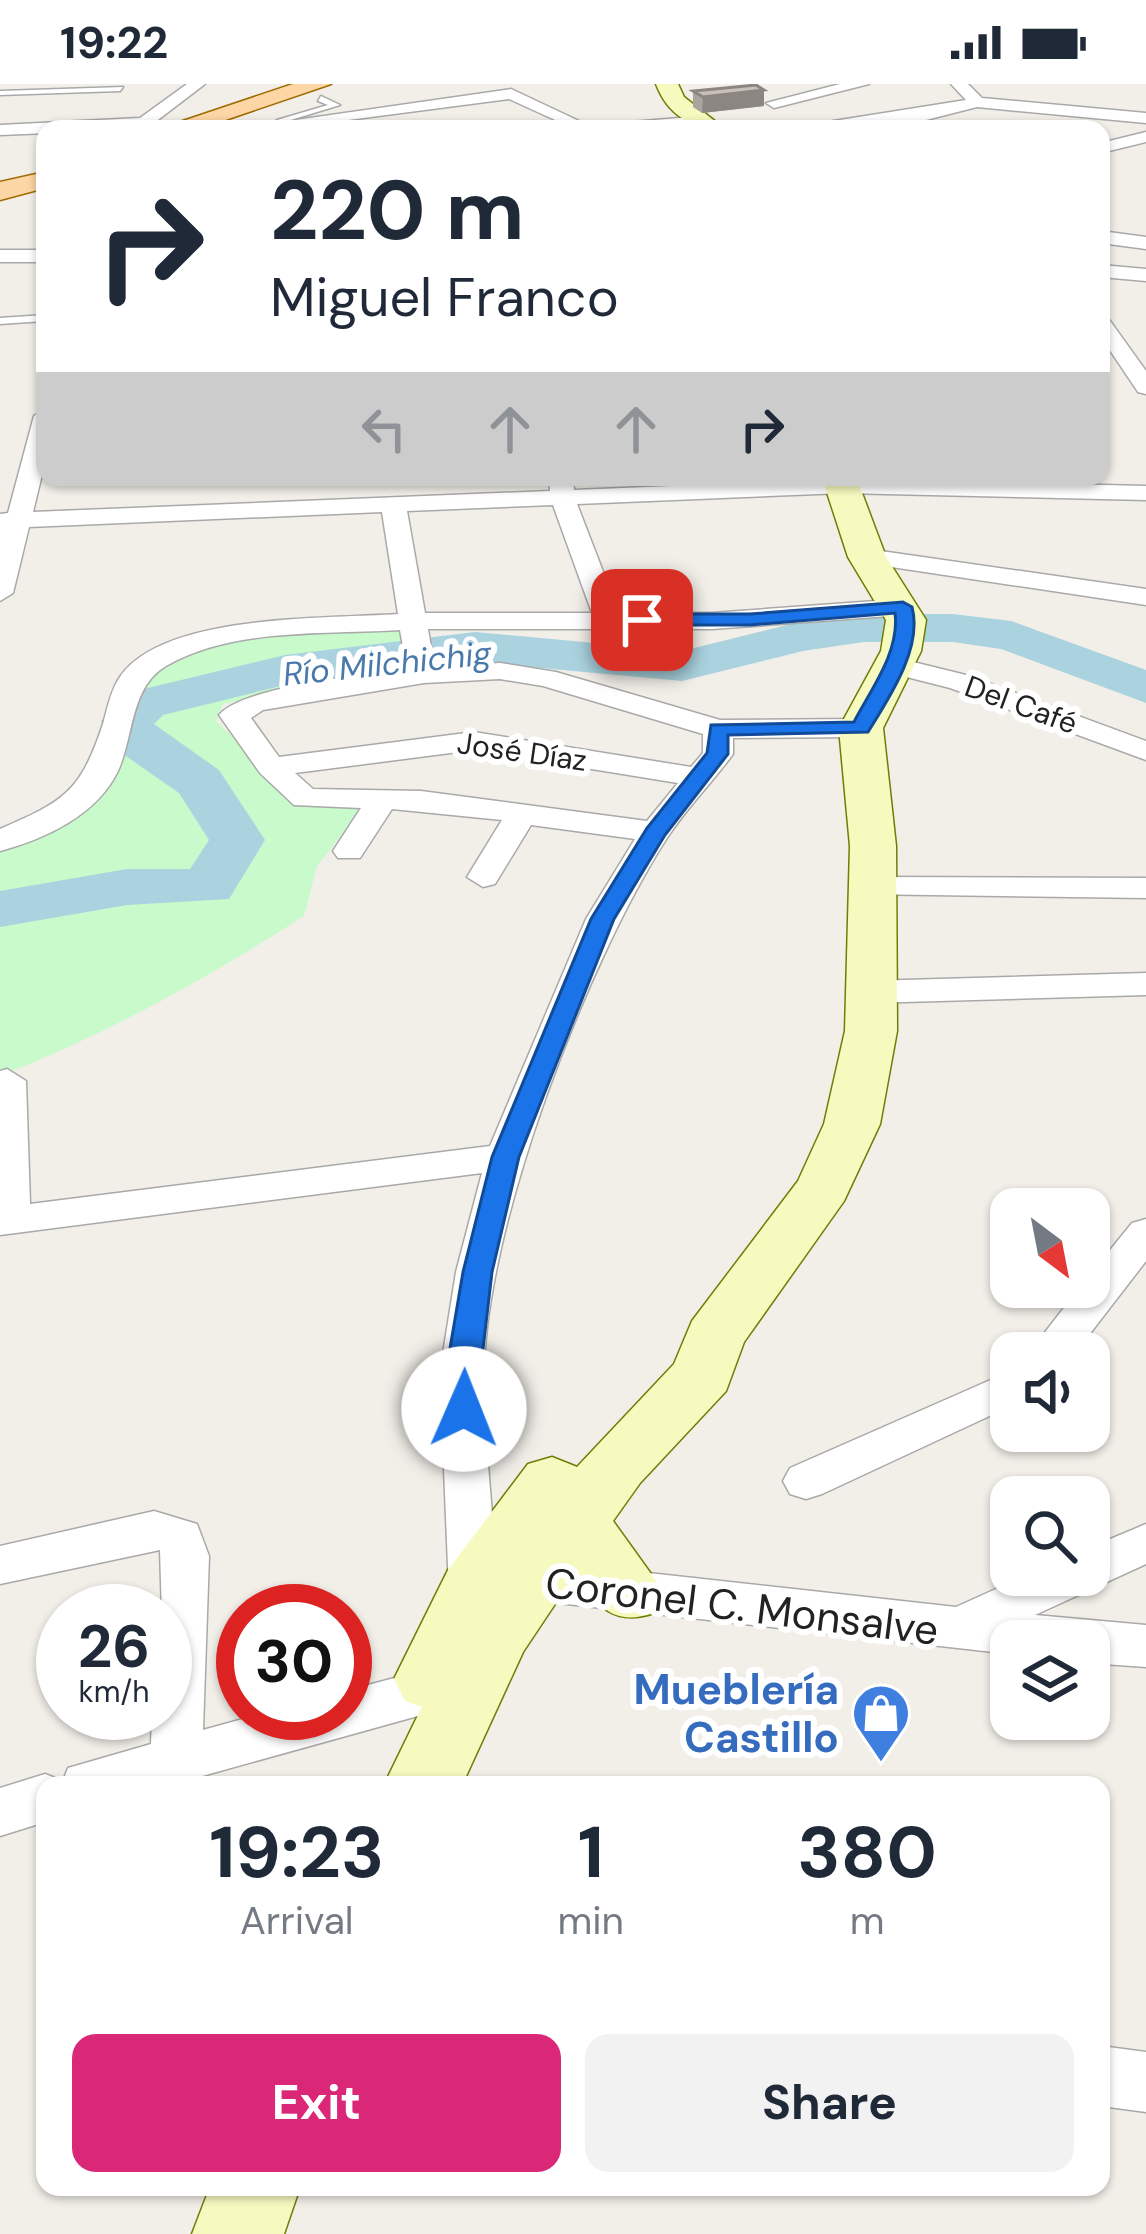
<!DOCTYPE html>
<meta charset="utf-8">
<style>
body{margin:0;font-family:"DM Sans",sans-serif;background:#f2f2f3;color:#1f2937;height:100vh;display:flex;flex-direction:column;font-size:45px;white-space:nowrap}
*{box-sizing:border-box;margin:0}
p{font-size:39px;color:#747a83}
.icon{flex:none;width:66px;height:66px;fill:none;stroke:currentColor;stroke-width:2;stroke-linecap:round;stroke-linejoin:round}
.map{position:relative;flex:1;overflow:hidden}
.drawer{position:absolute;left:36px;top:1692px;width:1074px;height:420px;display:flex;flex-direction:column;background:#fff;border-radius:24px;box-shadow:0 3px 9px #0004}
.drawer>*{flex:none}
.banner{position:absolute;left:36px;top:36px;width:1074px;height:366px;border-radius:24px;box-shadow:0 3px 9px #0004;background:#fff;color:#1f2937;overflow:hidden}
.needle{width:78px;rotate:148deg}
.tools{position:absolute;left:990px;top:1104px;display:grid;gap:24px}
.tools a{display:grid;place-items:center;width:120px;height:120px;border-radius:24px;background:#fff;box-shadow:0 3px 9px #0004;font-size:60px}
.speed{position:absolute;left:36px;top:1500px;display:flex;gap:24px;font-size:60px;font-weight:700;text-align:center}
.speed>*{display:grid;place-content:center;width:156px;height:156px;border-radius:50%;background:#fff;box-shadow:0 3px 9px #0004;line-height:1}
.speed small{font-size:30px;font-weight:400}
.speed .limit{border:18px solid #d22;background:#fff;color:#111}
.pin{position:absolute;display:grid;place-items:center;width:102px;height:102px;color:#fff;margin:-51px;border-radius:24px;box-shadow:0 6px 18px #0006}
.me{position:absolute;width:132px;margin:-66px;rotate:1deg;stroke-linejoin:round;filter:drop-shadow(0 0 9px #0008)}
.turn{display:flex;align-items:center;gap:42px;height:252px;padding:0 36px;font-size:54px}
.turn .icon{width:156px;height:156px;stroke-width:2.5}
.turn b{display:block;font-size:84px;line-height:102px}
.lanes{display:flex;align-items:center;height:114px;padding:0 36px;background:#0003;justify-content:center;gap:60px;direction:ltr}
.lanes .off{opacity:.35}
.eta{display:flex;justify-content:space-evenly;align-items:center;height:204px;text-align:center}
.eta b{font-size:72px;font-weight:700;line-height:84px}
.cta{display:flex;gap:24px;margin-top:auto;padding:24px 36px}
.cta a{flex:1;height:138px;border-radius:24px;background:#db2777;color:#fff;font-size:48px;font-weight:700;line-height:138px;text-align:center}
.cta a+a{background:#f2f2f3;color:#1f2937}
.status{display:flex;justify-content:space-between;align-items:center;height:84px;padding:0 60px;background:#fff;direction:ltr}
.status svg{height:33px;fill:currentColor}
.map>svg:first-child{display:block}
.park{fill:#c8facc}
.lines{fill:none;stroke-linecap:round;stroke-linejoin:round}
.river{fill:#aad3df;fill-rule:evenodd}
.lane-casing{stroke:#a9a9a9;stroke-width:3}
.street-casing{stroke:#a9a9a9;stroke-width:3}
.secondary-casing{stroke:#707d05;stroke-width:3}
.primary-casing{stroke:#a06b00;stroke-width:3}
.lane{fill:#fff;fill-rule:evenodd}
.street{fill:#fff;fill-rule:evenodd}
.secondary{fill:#f7fabf;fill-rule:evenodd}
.primary{fill:#fcd6a4;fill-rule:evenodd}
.wall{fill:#aba49e}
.shaded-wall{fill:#8b8681}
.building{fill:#c7bfb8;stroke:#8b8681;stroke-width:3}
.route{fill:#1a73e8;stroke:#114b97;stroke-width:3}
.labels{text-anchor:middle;stroke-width:12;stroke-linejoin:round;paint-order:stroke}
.far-street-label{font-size:30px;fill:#222;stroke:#fff}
.far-water-label{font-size:33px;font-style:italic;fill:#4a7aab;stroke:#fff}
.near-street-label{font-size:42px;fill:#222;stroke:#fff}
.near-shop-label{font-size:42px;font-weight:bold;fill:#366cbe;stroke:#fff;text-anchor:end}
</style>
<div class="status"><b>19:22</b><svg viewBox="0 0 49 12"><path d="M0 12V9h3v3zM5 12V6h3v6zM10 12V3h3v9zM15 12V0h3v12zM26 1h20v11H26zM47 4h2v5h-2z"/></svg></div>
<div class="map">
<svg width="1146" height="2150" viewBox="0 0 1146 2150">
<rect width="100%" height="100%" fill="#f2efe9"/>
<path class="park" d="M408,543l9,39 -194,38 -7,17 85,80 63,6 -47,59 -13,50c-98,63 -195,117 -304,160v-227c69,-26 108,-40 127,-116 4,-15 6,-40 15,-53 38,-51 205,-49 266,-53z"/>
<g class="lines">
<path class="river" d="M864,530h89l58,7 135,49v33l-145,-54 -48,-7h-89l-61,9 -121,30 -207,-19 -190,23 -122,30 -9,9 65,46 46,70 -36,59 -102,6 -127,22v-36l127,-22h63l19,-29 -30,-47 -66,-46 -12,-26 26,-28 158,-38 190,-23 207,19 121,-30z"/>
<defs>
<path id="lane" d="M123,3l-3,4 -120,4v-4z
M321,12l19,9 -59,18 -4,-3 51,-15 -10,-4z
M45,231v6l-45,3v-6z"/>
<path id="street" d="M187,0h18l-59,45 -146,6v-10l140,-7z
M840,0h29l-95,24 -8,-5z
M951,0h17l14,14 164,15v10l-169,-16 -55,14 -139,8 183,-29z
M511,5l85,40h-21l-66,-30 -230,30h-45z
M704,32l-6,8 -100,5 8,-5z
M1146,48v10l-45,11v-10z
M1101,147l45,6v12l-45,-6z
M0,166h45v12h-45z
M1101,181l45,4v12l-45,-4z
M1101,232l7,2 38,53v23l-8,-2 -37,-55z
M45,325v53l-12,50 517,-21 -1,-14h24l1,13 269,-11 303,7v14l-303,-7 -266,11 42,109h93l191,-14 13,8 -13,8 -191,14h-284l3,18 -14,8 -14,-8 -3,-17c-74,5 -167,-3 -234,36 -36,21 -32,70 -48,105 -21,44 -73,68 -118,80v-22c64,-28 80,-36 103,-105 4,-14 7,-31 15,-44 40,-67 210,-61 280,-66l-16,-102 -353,15 -16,66 -13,8v-87l8,-1 26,-97zM553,421l39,108h-167l-18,-102z
M867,465l279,40v16l-288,-43 -4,-5z
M893,573l77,19 176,65v19l-196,-72 -67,-17v-12z
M500,579l56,9 164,48 141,-1 15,9 -15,9 -128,1v16c-21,29 -45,52 -66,84 -80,124 -183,390 -183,538 0,63 8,127 12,190l35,-6 425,47 71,-32h62v-27l57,-24v40l-111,51 111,10v42l-57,-4v-22h-78v13l-480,-54 -58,10 -17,-6 -7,-14 -9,-218 16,-100 26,-99 -482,62v-164l7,-2 19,12 4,123 460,-58 96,-227 49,-80 -104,-14 -36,59 -12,3 -16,-10 35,-57 -110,-11 -32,49h-22l-5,-7 28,-43 -67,-3 -34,-32 -41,-58c30,-36 229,-50 281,-52zM500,595l43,7 160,48v19l-12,14 -217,-35 -195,25 -28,-39 12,-8 161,-27zM474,666l204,33 -31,38 -226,-30 -108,-2 -18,-16z
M872,793l274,1v20l-286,-4 -4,-7 4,-7z
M1146,889v22l-277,8 -18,-11 18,-11z
M1146,1135v42l-71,92h-46l51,-66h9v-11l43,-53z
M1011,1287v35l-189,88 -16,5 -16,-5 -7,-13 7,-13z
M154,1427l43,13 12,32 -6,174 61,-17h81v-22l80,-21 18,7 7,15 -7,15 -18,7 -255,71h-125v37l-45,14v-48l45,-14 18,7 5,-13 83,-24 1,-31h13l-5,-163 -160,34v-38z
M1101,1962l45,6v60l-45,-6z"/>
<path id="secondary" d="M656,0h22l6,13 41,32c-33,0 -57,-13 -69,-45z
M822,393h34l30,80 40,63 -5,31 -38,77 13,118 1,185 -17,93 -36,77 -100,141 -18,49 -86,92 -27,38 51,71 -10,21c-42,14 -55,-7 -79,-39l-52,78 -61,133h-78l38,-78 -17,-6 -11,-22 54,-109 80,-106 24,-7 25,10 97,-103 18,-43 106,-140 26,-57 21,-93 5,-185 -11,-118 42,-77 5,-31 -38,-63z
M210,2103h90l-16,47h-92z"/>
<path id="primary" d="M293,0h38l-132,45h-40z
M45,88v16l-45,12v-18z"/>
</defs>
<use href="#lane" class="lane-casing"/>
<use href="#street" class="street-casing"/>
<use href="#secondary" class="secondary-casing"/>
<use href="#primary" class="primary-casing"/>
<use href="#lane" class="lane"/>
<use href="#street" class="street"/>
<use href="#secondary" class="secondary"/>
<use href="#primary" class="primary"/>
</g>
<path class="wall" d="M693,7l71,15 -62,7 -9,-6z"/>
<path class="shaded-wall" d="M764,6v16l-62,7 1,-16z"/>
<path class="building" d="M756,1l8,5 -61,7 -10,-6z"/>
<path class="route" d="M903,518l9,5c11,41 -23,91 -44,125l-140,3v19l-63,81 -51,84 -95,238 -27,115 -17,145h-22l-7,-45 17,-100 29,-115 99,-238 56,-91 60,-75 4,-28 143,-3c17,-33 46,-70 41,-109l-145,12h-108l-9,-5 9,-6h108z"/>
<defs>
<symbol id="shop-pin" viewBox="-11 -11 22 30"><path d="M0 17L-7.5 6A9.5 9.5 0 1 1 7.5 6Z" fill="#3f7fe0" stroke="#fff"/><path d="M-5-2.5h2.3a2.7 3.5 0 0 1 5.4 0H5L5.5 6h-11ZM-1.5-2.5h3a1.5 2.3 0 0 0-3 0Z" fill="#fff"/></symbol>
</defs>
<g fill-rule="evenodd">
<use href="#shop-pin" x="848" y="1596" width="66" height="90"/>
</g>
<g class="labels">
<g class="far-street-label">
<text transform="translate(1021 621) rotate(20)" y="10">Del Café</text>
<text transform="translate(522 668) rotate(8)" y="10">José Díaz</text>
</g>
<g class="far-water-label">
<text transform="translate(387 579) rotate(-6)" y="12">Río Milchichig</text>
</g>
<g class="near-street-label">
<text transform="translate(742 1522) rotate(7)" y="15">Coronel C. Monsalve</text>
</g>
<g class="near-shop-label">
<text x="839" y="1620">Mueblería<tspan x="839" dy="48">Castillo</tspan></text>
</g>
</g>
</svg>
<div class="tools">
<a><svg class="needle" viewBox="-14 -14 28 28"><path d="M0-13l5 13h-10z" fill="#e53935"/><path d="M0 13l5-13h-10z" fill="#747a83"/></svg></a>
<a><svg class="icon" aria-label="sound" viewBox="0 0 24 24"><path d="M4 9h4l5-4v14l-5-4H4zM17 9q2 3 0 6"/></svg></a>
<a><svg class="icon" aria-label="search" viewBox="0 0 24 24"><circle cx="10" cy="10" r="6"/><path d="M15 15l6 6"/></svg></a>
<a><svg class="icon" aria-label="layers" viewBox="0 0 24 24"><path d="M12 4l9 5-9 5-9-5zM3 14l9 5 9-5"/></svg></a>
</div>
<div class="speed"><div>26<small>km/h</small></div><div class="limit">30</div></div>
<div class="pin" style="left:642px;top:536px;background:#d93025"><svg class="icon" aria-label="arrive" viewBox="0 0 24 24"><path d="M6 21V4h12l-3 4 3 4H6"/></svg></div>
<svg class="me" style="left:464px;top:1325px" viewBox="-20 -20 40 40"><circle r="19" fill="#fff"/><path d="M0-13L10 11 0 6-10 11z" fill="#1a73e8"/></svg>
<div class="banner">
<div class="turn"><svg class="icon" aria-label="right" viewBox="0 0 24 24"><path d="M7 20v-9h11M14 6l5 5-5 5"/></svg><div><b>220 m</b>Miguel Franco</div></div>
<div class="lanes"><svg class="icon off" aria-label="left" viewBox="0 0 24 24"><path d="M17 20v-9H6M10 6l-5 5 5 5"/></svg><svg class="icon off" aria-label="ahead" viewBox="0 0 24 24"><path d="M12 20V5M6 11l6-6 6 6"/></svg><svg class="icon off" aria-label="ahead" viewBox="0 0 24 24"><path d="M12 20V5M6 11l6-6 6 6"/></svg><svg class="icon" aria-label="right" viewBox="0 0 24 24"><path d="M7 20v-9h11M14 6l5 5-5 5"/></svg></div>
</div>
<section class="drawer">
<div class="eta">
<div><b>19:23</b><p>Arrival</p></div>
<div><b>1</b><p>min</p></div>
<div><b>380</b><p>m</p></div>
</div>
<div class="cta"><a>Exit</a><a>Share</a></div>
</section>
</div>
